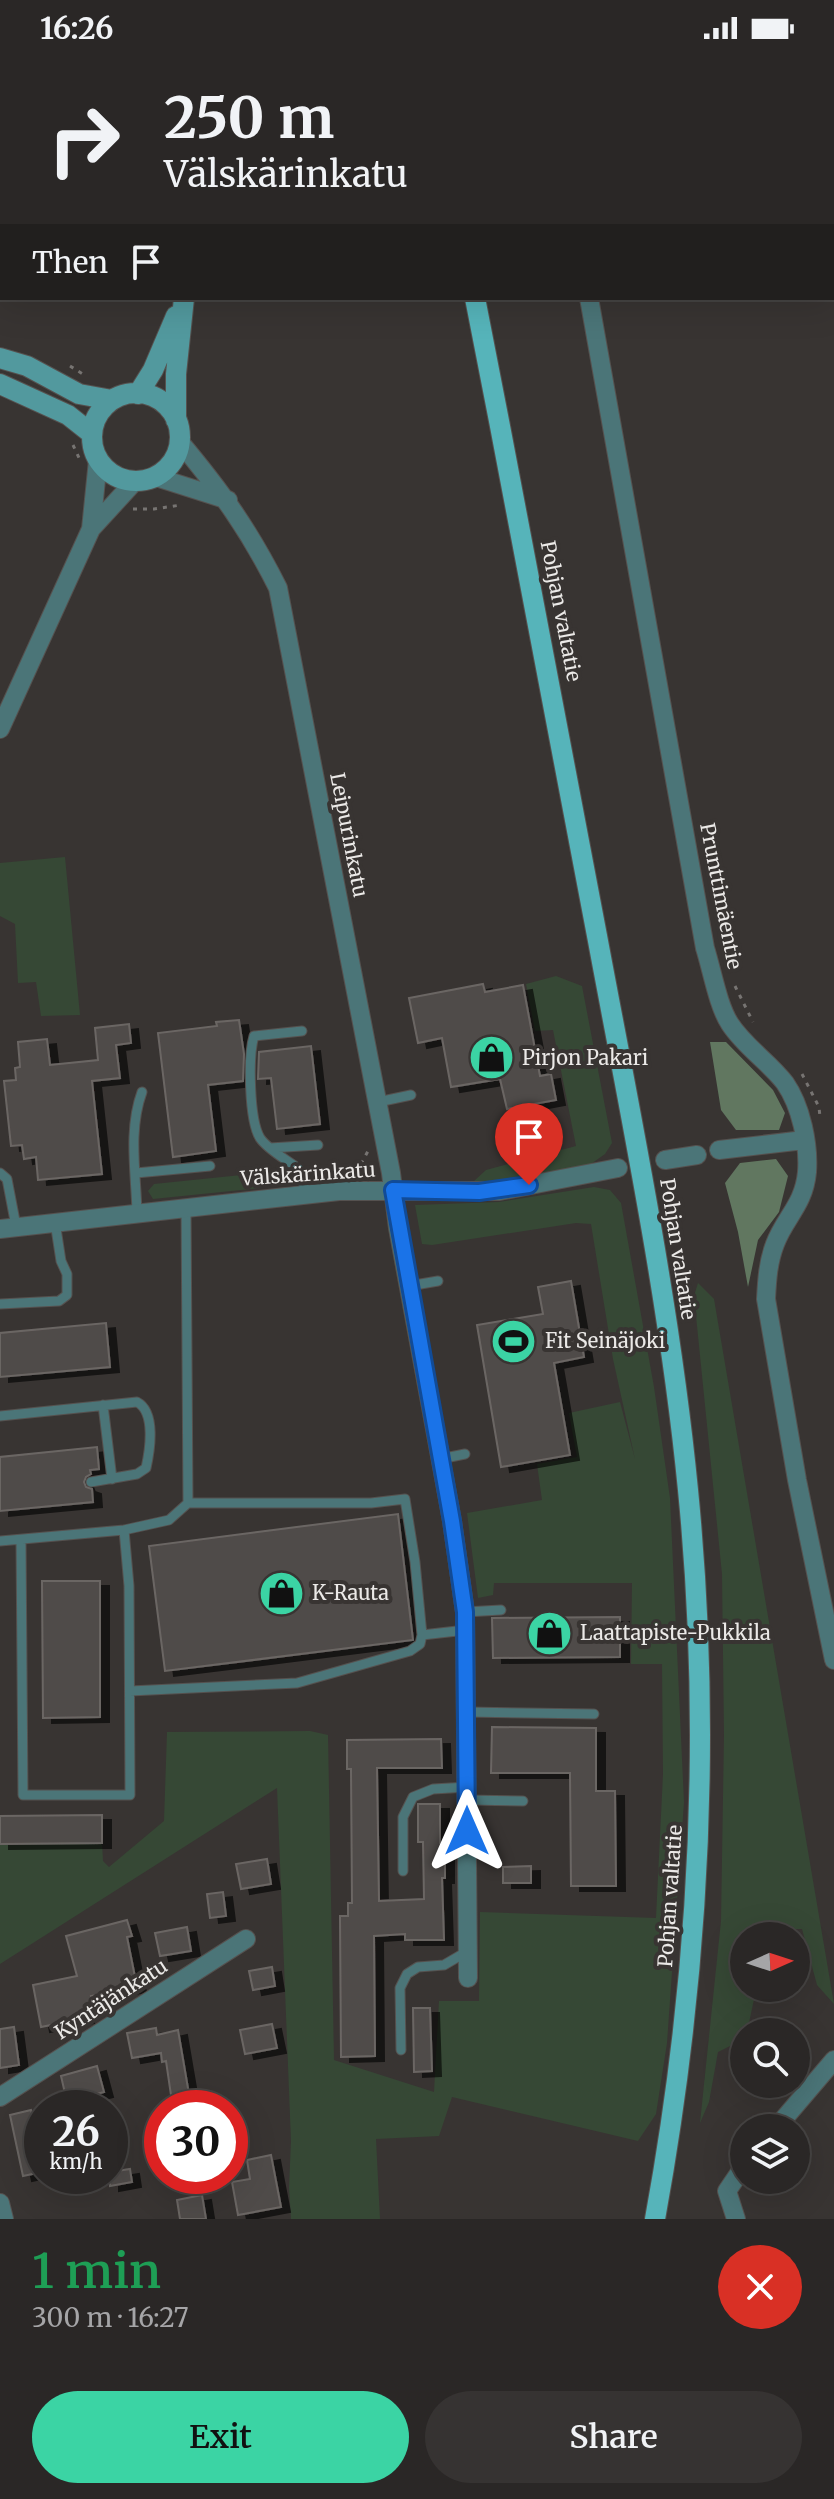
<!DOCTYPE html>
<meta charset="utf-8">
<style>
body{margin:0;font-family:Merriweather,serif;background:#363332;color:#f1f3f6;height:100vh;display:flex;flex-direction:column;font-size:30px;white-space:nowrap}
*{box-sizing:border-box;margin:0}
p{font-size:26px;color:#a5a5a7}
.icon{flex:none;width:44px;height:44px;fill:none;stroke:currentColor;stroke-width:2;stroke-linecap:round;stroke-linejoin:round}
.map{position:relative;height:2163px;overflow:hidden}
.drawer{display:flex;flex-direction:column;background:#2a2726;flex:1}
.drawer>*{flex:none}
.banner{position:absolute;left:0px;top:0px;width:834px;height:244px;box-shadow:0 8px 32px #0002,0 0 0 2px #464443;background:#2a2726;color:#f1f3f6;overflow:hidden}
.needle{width:52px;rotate:87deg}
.buttons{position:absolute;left:730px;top:1866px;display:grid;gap:16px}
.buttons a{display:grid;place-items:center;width:80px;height:80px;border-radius:50%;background:#2a2726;box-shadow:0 8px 32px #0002,0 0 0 2px #464443;font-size:40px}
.speed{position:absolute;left:24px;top:2034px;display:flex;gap:16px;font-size:40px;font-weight:700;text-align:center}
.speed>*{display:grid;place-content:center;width:104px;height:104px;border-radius:50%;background:#2a2726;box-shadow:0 8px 32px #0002,0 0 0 2px #464443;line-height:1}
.speed small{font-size:20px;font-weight:400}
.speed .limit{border:12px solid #d22;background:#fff;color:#111}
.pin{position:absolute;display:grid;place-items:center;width:68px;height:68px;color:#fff;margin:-82px -34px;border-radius:50% 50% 50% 0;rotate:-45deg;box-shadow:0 0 8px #0007}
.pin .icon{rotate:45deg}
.me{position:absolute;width:88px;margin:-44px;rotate:0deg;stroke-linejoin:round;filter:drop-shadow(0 0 6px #0008)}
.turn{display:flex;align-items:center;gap:28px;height:168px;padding:0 32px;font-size:36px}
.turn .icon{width:104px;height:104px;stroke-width:2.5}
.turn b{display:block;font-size:56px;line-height:68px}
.then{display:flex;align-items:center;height:76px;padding:0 32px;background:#0003;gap:16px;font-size:30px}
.round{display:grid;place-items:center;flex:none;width:84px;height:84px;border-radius:42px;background:#363332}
.head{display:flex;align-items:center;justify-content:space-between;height:136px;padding:0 32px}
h1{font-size:48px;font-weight:600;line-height:60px;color:#1e9e55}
.button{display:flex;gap:16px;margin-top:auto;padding:16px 32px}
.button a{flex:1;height:92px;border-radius:48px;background:#3bd4a4;color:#111;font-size:32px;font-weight:600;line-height:92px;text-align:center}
.button a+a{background:#363332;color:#f1f3f6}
.status{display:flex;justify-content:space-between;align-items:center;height:56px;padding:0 40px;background:#2a2726;direction:ltr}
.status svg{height:22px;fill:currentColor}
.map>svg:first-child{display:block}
.green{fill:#364835}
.forest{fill:#617760}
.building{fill:#504b49;stroke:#6b6664;stroke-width:2;filter:url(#shadow)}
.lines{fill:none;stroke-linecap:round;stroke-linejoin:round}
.lane-casing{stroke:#55514f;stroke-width:11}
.street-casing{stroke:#55514f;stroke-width:20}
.secondary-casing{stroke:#55514f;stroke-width:22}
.primary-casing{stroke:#55514f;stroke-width:22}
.path{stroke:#777472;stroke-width:3;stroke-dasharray:4 6;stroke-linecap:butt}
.lane{stroke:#4b7578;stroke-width:9}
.street{stroke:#4b7578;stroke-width:18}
.secondary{stroke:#52999e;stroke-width:20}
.primary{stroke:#56b4ba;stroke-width:20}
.route-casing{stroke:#114b97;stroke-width:20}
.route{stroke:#1a73e8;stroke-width:14}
.labels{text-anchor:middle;stroke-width:8;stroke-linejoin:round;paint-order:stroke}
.street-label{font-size:20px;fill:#ebe9e7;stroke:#383432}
.poi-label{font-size:20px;fill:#ebe9e7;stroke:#383432;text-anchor:start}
</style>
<div class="status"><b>16:26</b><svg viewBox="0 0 49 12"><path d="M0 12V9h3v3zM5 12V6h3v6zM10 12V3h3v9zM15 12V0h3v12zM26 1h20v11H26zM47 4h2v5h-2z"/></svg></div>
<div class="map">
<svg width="834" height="2163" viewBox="0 0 834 2163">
<defs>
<filter id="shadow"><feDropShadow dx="9" dy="5" stdDeviation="0" flood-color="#0009"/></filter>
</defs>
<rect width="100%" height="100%" fill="#383432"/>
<path class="green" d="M65,801l15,158 -39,1 -5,-34 -18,1 -3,-59 -15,-8v-53z
M556,920l26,10 30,157 -7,11 -17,12 -87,15h-27l12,-11 90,-24 -23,-116 -18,1 -9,-47z
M290,1114l3,7 -2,8 -138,14 -5,-8 6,-7z
M594,1131l16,3 11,13 33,184 16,111 14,304 -17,241 -11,71 -18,27 -186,-44 -13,39 -63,3 4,80h-89l-2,-31 2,-47 -14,-353 -277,176v-120l102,-1 1,18 6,6 55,-46 3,-89 143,-1 18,4 6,325 100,32 5,-91h40l1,-89 176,6 7,-144 -1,-110h-31l1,-81h-138l-1,12 -15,3 -11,-85 75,-13 -5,-36 40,-7 -8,-44 51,-11 15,57 -22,-100 -22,-135 -15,-1 -144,22 -10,-1 -7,-39 84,-3z
M698,1227l16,16 120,705 -17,-19 -15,-56h-38l-4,7h-16v52l12,2 -9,42h-3v7l-26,13 -9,50 -9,21 21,-202 3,-186 -2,-161 -28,-278z"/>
<path class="forest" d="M710,986h16l47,48 12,23 -6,17h-43l-15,-20z
M776,1103l12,17 -9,36 -21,28 -10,47 -10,-55 -13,-49 15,-20z"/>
<path class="building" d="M483,928l2,8 38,-7 17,91 11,-2 5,26 -49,9 -7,-30 -49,8 -9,-49 -24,5 -9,-45z
M239,964l5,34 -1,27 -35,4 8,66 -43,6 -15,-124 59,-7 -1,-4z
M129,968l2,19 -15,2 4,33 -28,3 10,93 -64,6 -2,-23 -12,2 -2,-14 -11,1 -7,-65 12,-1 -1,-12 5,-1 -2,-25 29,-3 3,26 48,-5 -3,-32z
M311,990l9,78 -43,5 -6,-51 -13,1 1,-27z
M571,1225l13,76 -30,6 16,92 -69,12 -24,-142 66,-11 -5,-27z
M106,1267l4,44 -110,10v-44z
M97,1391l2,22 -9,1 1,4 -5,3 -2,5 2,5 6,2 1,13 -93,9v-54z
M398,1458l15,126 -248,31 -16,-125z
M42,1525h58v136l-57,1z
M620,1561v40l-127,1 -1,-40z
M492,1671l104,1v63h19l1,95h-45l-1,-113h-79z
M441,1683l1,29h-65l2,133 45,-2 -1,-57h-5v-38h22v39h5v35h-3l2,62h-39v-6l-31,2 1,120 -34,1 -1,-141h8v-13h4l-1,-134h-4v-29z
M102,1759v28l-102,1v-28z
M267,1803l4,25 -30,5 -5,-25z
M531,1810v17h-28v-16z
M223,1836l3,24 -16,2 -3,-24z
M127,1864l5,16 -5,1 10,50 -46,9 3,15 -10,2 1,5 -44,9 -8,-42 44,-9 -11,-40z
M187,1871l4,24 -31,5 -5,-23z
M272,1911l3,19 -22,4 -4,-19z
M413,1952h17l2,63 -18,1z
M272,1968l5,24 -32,6 -5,-24z
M14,1971l5,38 -19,3v-39z
M156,1972l1,7 21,-5 12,70 -18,2 -6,-41 -4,1 -1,-9 -29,5 -5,-25z
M97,2010l7,26 -37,10 -6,-26z
M31,2054l3,12 8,-2v52l-19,4 -13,-61z
M271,2099l10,52 -43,8 -6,-33 18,-3 -3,-19z
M130,2113l2,13 -22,4v-14z
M202,2139l4,24h-26l-3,-19z"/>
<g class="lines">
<defs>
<path id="lane" d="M302,975l-48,5c-6,20 -5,84 6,102 9,13 28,22 40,32l6,24
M378,1046l33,-7
M270,1092l48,-3
M0,1117l7,6 9,47
M136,1117l74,-7
M137,1157c-1,-40 -9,-83 5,-121
M409,1230l29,-5
M0,1248l59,-3 8,-6v-21l-6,-13 -6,-39
M103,1349l9,74
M0,1360l137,-14c19,10 13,48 9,66l-9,6 -46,8
M440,1403l25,-5
M0,1485l124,-11 45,-10 19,-17
M21,1485l2,254h107l-1,-209 -5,-56
M465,1556l36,-2
M422,1579l44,-5
M130,1635l167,-8 113,-32 10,-7 2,-9 -7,-73 -10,-63 -34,4h-183l-2,-295
M467,1656l127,2
M467,1744l56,1
M403,1815v-54l10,-20 20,-8 35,-2
M401,1994l-1,-62 7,-14 11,-7 26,-2 24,-14"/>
<path id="street" d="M546,0v2
M589,242l116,650c7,22 13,58 25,76 15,23 39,38 55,59 16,23 24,61 22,89 -3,33 -22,45 -32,72 -7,18 -8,36 -9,55l31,181 37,180
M179,385c42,50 70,89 99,147l113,585 7,55 54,293 13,91 3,366
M156,421l72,23
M91,473l7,-69
M0,673l91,-200 44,-48
M719,1094l85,-10
M665,1104l32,-5
M0,1173l339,-38h160l119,-23
M0,2041l246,-158
M776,2072l58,-68
M0,2147l4,16
M736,2163l-9,-28 17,-25"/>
<path id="secondary" d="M174,0v2
M0,302l27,8 52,28 33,6
M0,328l68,31 24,19
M92 381a44 44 0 1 1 88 0a44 44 0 1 1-88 0Z
M138,338l15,-24 23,-54
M176,364v-46l8,-76"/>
<path id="primary" d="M380,0l1,2
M416,0v2
M442,0v2
M475,242c42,214 83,428 123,643 34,182 72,364 90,549 24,243 11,489 -33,729"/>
</defs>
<use href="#lane" class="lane-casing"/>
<use href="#street" class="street-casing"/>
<use href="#secondary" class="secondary-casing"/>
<use href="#primary" class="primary-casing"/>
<path class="path" d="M70,310l16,10
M73,389l7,15
M133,453h21l27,-4
M735,930l18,36
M802,1018l17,33 1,10
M362,1118l-1,-10 7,-13"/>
<use href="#lane" class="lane"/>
<use href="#street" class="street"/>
<use href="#secondary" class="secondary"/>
<use href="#primary" class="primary"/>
</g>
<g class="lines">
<defs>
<path id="route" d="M467,1775l-2,-219 -13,-91 -59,-331 86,2 50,-7"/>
</defs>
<use href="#route" class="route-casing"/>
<use href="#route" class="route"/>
</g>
<defs>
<symbol id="shop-disc" viewBox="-11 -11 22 22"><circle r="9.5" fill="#3bd4a4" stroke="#383432"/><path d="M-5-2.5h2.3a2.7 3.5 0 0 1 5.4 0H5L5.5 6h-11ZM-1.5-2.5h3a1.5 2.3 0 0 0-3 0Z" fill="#111"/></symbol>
<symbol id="stadium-disc" viewBox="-11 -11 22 22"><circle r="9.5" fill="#3bd4a4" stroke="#383432"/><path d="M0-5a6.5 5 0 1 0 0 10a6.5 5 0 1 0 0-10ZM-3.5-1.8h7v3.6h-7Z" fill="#111"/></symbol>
</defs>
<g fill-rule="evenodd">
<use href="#shop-disc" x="466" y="976" width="51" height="51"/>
<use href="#stadium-disc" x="488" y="1260" width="51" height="51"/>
<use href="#shop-disc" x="256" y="1512" width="51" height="51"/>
<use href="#shop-disc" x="524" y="1552" width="51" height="51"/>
</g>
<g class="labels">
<g class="street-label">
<text transform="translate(561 555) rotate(79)" y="7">Pohjan valtatie</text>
<text transform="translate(349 779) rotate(79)" y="7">Leipurinkatu</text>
<text transform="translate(721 840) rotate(79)" y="7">Prunttimäentie</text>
<text transform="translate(308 1118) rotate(-4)" y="7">Välskärinkatu</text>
<text transform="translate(678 1193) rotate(81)" y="7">Pohjan valtatie</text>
<text transform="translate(670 1840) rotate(-86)" y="7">Pohjan valtatie</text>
<text transform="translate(111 1943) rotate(-33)" y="7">Kyntäjänkatu</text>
</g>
<g class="poi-label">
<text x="522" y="1009">Pirjon Pakari</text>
<text x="545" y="1292">Fit Seinäjoki</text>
<text x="312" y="1544">K-Rauta</text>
<text x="580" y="1584">Laattapiste-Pukkila</text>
</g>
</g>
</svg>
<div class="buttons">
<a><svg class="needle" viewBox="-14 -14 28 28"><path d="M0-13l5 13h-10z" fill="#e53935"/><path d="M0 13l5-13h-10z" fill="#a5a5a7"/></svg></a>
<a><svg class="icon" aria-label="search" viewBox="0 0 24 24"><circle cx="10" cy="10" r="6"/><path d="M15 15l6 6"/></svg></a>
<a><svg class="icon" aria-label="layers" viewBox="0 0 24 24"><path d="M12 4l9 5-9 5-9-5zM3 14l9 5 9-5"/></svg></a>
</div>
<div class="speed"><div>26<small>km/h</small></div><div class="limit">30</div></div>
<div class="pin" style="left:529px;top:1129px;background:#d93025"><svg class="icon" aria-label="arrive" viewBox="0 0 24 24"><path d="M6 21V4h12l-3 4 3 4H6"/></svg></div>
<svg class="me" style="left:467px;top:1775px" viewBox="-20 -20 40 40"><path d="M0-17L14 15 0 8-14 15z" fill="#1a73e8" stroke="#fff" stroke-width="4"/></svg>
<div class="banner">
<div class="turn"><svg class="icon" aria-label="right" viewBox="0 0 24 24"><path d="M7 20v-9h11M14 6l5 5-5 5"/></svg><div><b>250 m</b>Välskärinkatu</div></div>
<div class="then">Then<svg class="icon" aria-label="arrive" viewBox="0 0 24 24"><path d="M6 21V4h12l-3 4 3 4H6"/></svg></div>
</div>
</div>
<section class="drawer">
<div class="head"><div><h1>1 min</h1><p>300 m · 16:27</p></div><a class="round" style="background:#d93025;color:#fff"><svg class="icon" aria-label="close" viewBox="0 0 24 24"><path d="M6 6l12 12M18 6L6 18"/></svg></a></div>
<div class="button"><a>Exit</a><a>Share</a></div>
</section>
